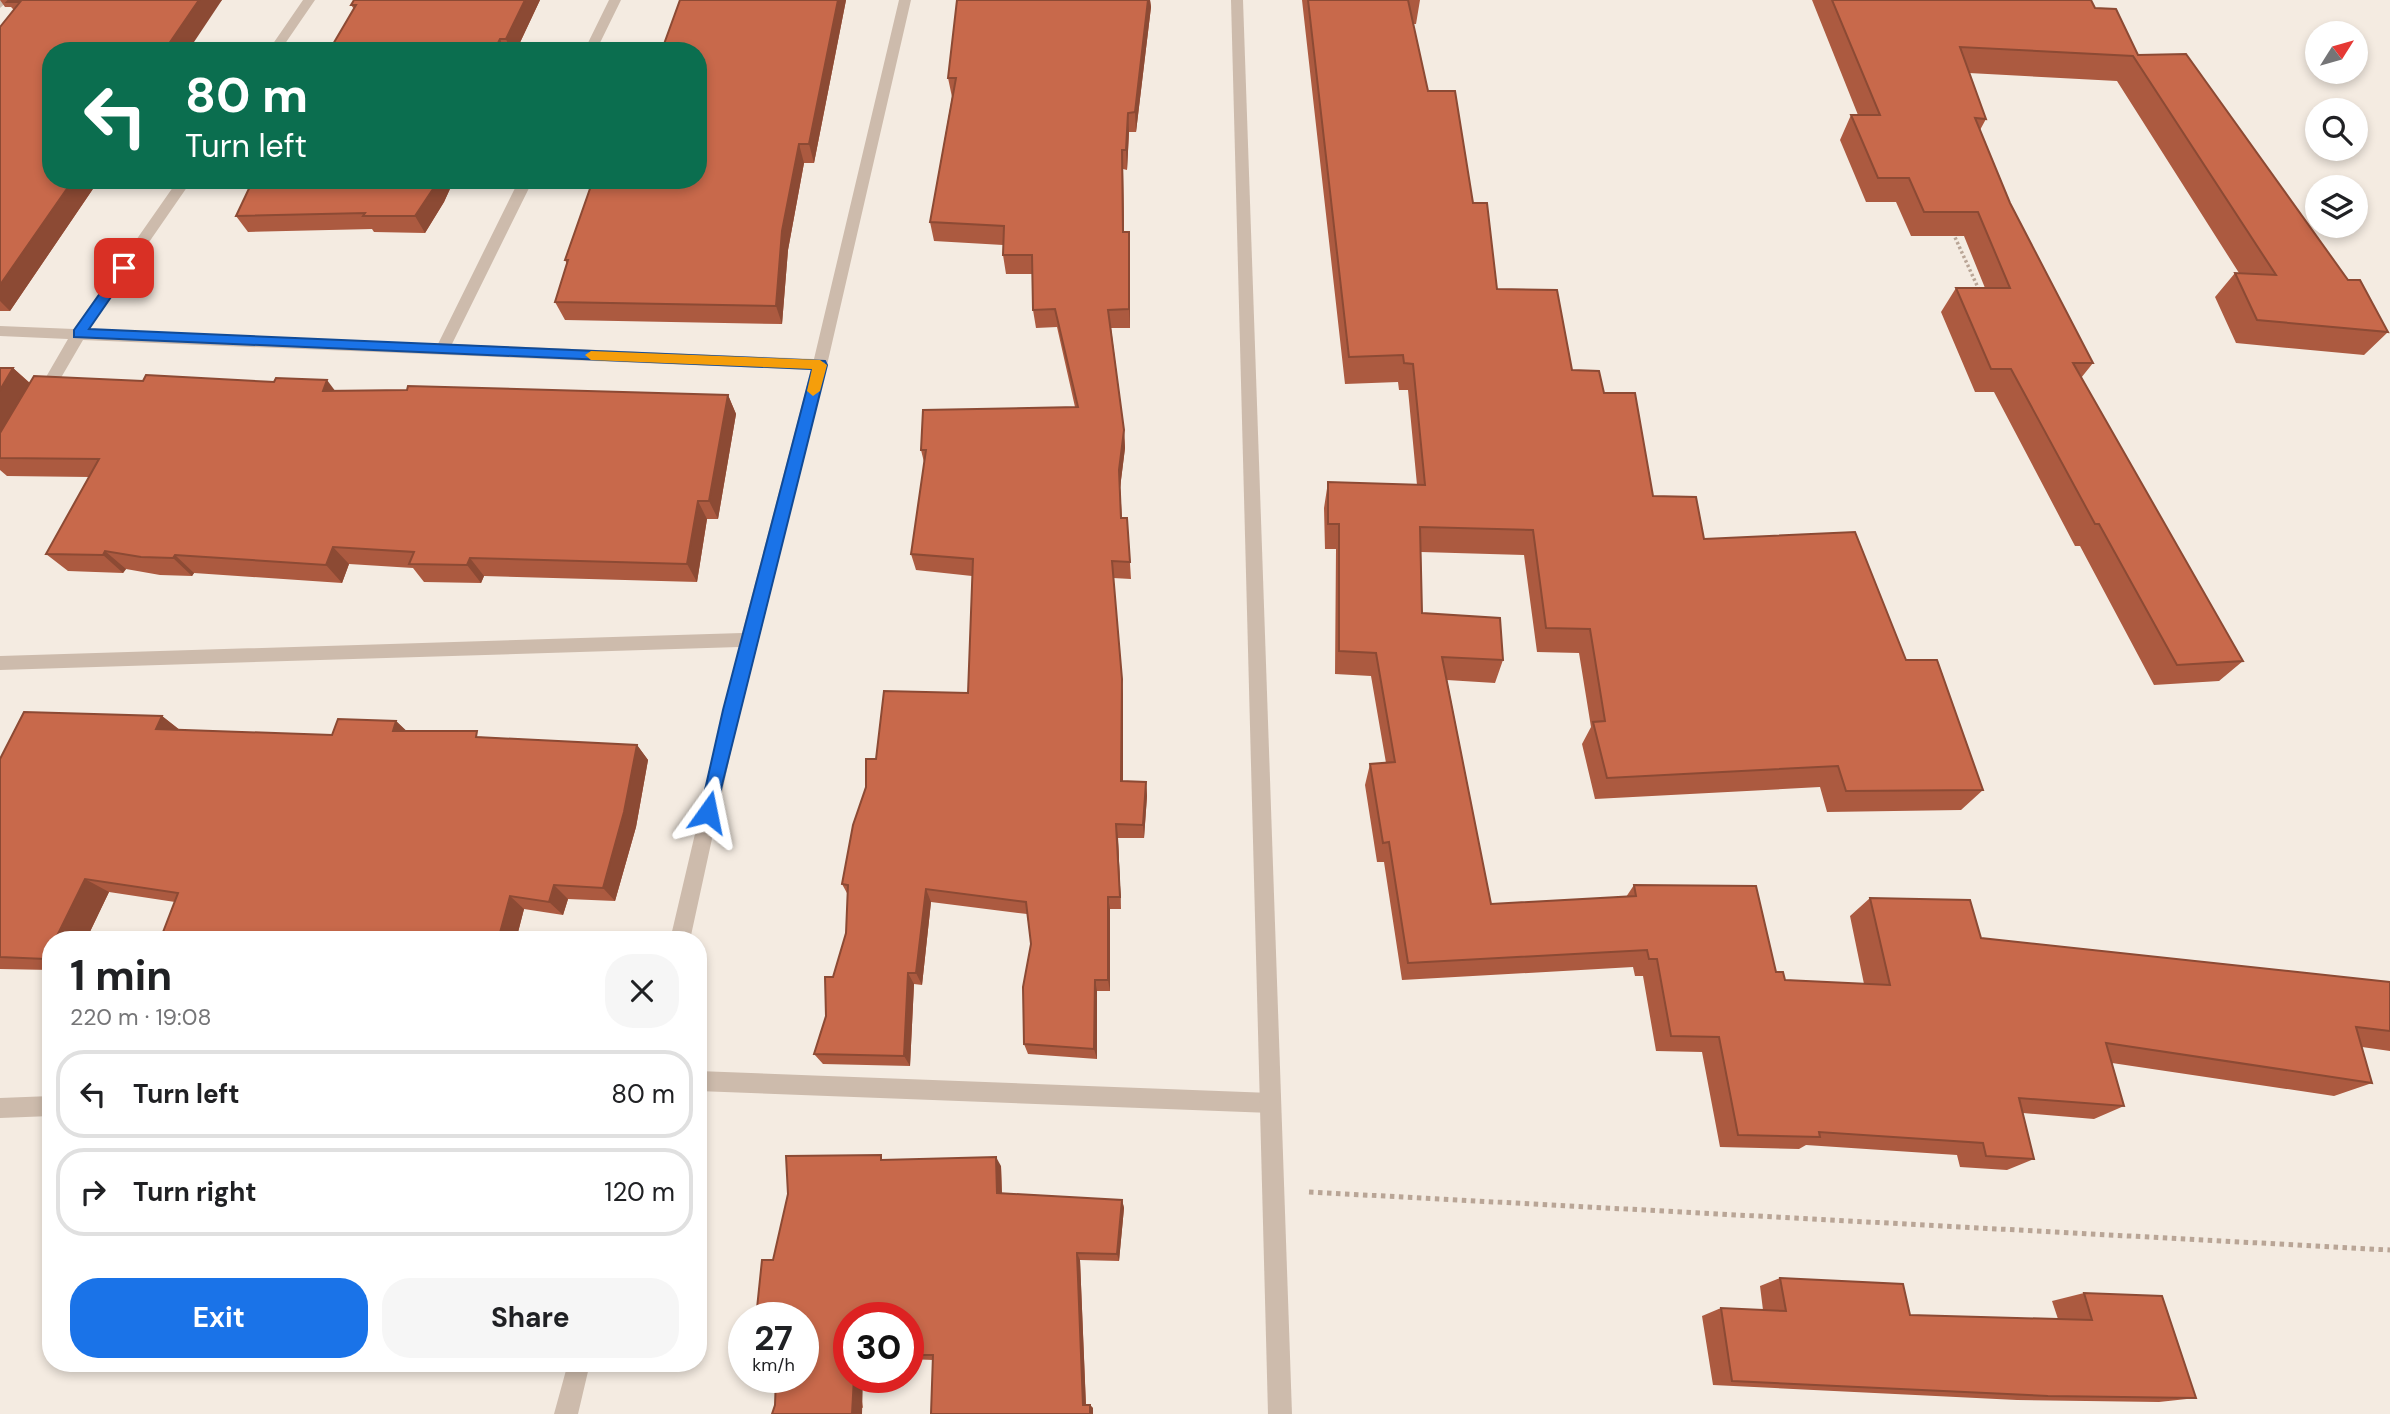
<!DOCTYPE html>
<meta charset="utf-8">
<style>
body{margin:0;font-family:"DM Sans",sans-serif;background:#f6f6f6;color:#202124;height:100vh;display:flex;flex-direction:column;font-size:26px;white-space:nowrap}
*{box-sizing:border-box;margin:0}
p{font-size:23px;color:#757577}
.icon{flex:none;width:38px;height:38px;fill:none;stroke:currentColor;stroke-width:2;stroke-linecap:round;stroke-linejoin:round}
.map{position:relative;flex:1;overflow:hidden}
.side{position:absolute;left:42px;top:931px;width:665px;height:441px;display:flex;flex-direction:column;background:#fff;border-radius:28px;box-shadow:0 4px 10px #0003}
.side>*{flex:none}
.hud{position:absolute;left:42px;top:42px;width:665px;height:147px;border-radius:28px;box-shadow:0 4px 10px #0003;background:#0b6e4f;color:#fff;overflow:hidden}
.needle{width:46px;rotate:53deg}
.fabs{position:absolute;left:2305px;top:21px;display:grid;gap:14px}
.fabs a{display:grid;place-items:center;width:63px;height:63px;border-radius:50%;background:#fff;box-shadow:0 4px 10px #0003;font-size:35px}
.speed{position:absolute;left:728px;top:1302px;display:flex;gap:14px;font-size:35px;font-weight:700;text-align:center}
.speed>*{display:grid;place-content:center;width:91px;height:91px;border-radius:50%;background:#fff;box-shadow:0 4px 10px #0003;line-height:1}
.speed small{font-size:18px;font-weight:400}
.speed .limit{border:10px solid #d22;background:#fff;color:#111}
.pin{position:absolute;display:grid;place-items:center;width:60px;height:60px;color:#fff;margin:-30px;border-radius:14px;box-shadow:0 4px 10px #0006}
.me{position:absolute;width:77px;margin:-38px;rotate:12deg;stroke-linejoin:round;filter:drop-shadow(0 0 5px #0008)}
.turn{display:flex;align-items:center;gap:24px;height:147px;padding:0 28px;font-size:32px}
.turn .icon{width:91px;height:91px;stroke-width:2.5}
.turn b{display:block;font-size:49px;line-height:60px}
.round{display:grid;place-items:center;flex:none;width:74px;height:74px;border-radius:28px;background:#f6f6f6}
.head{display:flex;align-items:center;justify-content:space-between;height:119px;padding:0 28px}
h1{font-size:42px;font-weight:700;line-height:52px}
.button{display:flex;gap:14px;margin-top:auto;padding:14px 28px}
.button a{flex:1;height:80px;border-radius:28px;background:#1a73e8;color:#fff;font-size:28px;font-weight:700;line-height:80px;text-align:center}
.button a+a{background:#f6f6f6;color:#202124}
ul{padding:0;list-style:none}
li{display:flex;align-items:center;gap:21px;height:88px;margin:0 14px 10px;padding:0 14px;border:4px solid #e0e0e0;border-radius:28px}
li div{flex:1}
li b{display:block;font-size:26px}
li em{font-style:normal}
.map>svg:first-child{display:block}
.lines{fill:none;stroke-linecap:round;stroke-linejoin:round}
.path-far1{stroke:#b9a596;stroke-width:3.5;stroke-dasharray:2.5 2.5;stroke-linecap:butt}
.path{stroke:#b9a596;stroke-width:5;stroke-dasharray:4.5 4.5;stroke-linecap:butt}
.minor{fill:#cdbbac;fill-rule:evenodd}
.tertiary{fill:#cdbbac;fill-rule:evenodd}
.wall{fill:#ac5a40}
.shaded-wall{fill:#8c4a34}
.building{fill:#c8694b;stroke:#8c4a34;stroke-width:2}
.route{fill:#1a73e8;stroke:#114b97;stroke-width:2}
.slow{fill:#f59e0b}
</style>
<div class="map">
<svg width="2390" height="1414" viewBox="0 0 2390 1414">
<rect width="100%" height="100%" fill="#f4ebe1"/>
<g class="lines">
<path class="path-far1" d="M1953,233l27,59"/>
<path class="path" d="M1309,1192l1081,58"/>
<path class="minor" d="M0,0h9l-9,8z
M303,0h12l-35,51h-12z
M609,0h12l-25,51h-12z
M899,0h12l-84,365 -87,345 -50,230h-20l69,-293 -739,23v-14l742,-23 69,-263 -728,-30 -35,60 -5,2 -8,-6 33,-57 -68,-3v-10l74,3 104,-149h14l-103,149 349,15 81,-164h14l-81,164 362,15z
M698,1071l573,22 7,3 3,7 -3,7 -7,3 -573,-22z
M51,1096v20l-51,2v-20z
M568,1363h22l-12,51h-24z"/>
<path class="tertiary" d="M1231,0h12l49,1414h-24z"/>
</g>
<path class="wall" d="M0,0h222l-171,180h48l-89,131h-10v-284l14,-17 -3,-3h-6z
M354,0h186l-24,51h-187l25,-42 -3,-4z
M846,0l-32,163h-10l-16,87 -6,74 -217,-4 -10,-18 12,-38 -2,-4 39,-77 94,-3 -34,-136z
M957,0h193l1,7 -15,125h-7l-2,38 -4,-1 1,63 6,19v77h-19l13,102 1,18 -5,40 2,30h5l4,61 -18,-1 10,117v86l23,1 1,14 -3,42h-26l3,71h-11v82h-13v68l-69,-5 -4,-10 7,-100 -4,-30 -96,-12 -9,83 -8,-1 -4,82 -87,-2 -9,-10 12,-38 7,-39 13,-44 2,-38 -6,-11 34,-125 92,-66 4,-117 -56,-6 -5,-16 13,-92 -3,-12 154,-43 -18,-80 -21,1 -3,-18 -1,-36h-26l-3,-19v-10l-69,-4 -4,-19 22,-125 -4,-19z
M1302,0h118l-4,24h-3l15,67 45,112 24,86 75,81 32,23 49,103 51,43 202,121 77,130 -22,20 -134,2 -7,-25 -225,12 -13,-55 9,-17 -12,-74 -42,-1 -13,-97 -103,-3 1,61 81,47 -8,23 -48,-3 44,224 135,-7 8,-12 142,87 9,8 79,4 -14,-68 20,-18 111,40 409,44v69l-28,-4 10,36 -38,13 -222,-33 12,43 -30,13 -71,-6 11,46 -27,11 -47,-3 -3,-12 -151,-10 -7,4 -79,-2 -18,-95 -46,-1 -13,-75h-8l-2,-9 -231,13 -18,-118h-7l-12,-77 5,-21 16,-1 -15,-87 -36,-2 1,-125h-11l-1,-41 4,-26 89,3 -9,-95h-9l-1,-8 -53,2z
M1812,0h279l4,8 43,47 210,225 40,52 -24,23 -128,-12 -21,-46 20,-24h4l-122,-192 -148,-8 17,46 -6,11 30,73 83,160 -12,15 162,283 -24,20 -65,4 -74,-139h-5l-81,-154h-19l-34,-80 15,-24h29l-21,-52h-53l-15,-34h-30l-26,-62 11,-25h7z
M253,180h201l-10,22 -19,31 -51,-1 -2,-3 -124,3 -12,-16z
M0,368h13l17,15 305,8 393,4 8,19 -18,105h-11l-10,63 -213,-6 -3,7 -57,-1 -11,-14 -64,-4 -7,19 -148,-10 -2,3 -32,-1 -34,-6 -3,4 -55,-2 -22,-17 43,-77 -82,-1 -7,-6z
M162,716l18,14 152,5 64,-14 10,10 77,6 154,8 11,15 -12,67 -21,74 -47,-2 -5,16 -39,-6 -8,31h-356l15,-38 -66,-10 -23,48h-35v30l-51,-1v-210z
M885,1160l116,6 1,27 120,7 2,8 -5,53 -39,-1 6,145h4l3,3 -160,-48 -25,-1v-41h-59l14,90 -60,-31z
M1780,1278l130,37 148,4 -6,-18 32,-8 112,105 -37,4 -142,-2 -304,-15 -11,-69 19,-8 42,2 -3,-24z"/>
<path class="shaded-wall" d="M199,0h23l-34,51h-24z
M525,0h15l-24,51h-5l-5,-12z
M838,0h8l-32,163 -5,-19z
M1148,0h2l1,7 -15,125 -1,-20z
M500,39l5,12h-11z
M1128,113l1,19 -2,38 -1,-20z
M799,144l5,19 -16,87 -6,74 -6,-18 6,-75z
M1122,150l1,19 1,82 -1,-19z
M73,180h26l-89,131 -10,-10v-16z
M437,180h17l-10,22 -19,31 -10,-17z
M1129,232l1,19v77l-1,-19z
M13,368l23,21 -36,62v-61z
M327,380l15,20 -19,-9z
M728,395l8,19 -18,105 -9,-18z
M1124,430l1,18 -5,40 2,47 -3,-65z
M698,501l9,18 -10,63 -10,-18z
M333,547l16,17 -7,19 -16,-18z
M105,551l21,18 -3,4 -20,-18z
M175,555l19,18 -2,3 -19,-18z
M470,558l14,18 -3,7 -14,-18z
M1112,561l11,134v100l-2,-14z
M162,716l20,16 -26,-3z
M396,721l16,15 -19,-5z
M637,745l11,15 -12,67 -21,74 -12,-13z
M1146,782l1,14 -3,42 -1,-13z
M1116,824l2,14 3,71 -1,-12z
M85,879l24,13 -23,48h-31z
M554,885l14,14 -5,16 -14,-13z
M926,889l5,13 -9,83 -6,-12z
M510,896l14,13 -8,31h-18z
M1108,897l2,12v82l-2,-11z
M51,949v12l-5,-2z
M908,973l6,11 -4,82 -6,-10z
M1095,980l2,11v68l-3,-10z
M996,1157l5,9 1,35 -5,-8z
M1122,1200l2,8 -5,53 -2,-7z
M1077,1253l3,7 6,148 -3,-3z
M854,1377h9l-1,37h-10z
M1090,1405l3,3v6h-3z"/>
<path class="building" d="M9,0h190l-35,51h-113v129h22l-73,105v-258l20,-25h-13z
M354,0h171l-19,39h-6l-6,12h-165l27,-46h-5z
M680,0h158l-29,144h-10l-17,87 -6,75 -221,-4 13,-42h-3l27,-77h12l1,-3h93v-129h-55l2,-7h19z
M957,0h191l-13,112 -7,1 -2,37h-4l1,82h6v77l-21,1 16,120 -5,40 2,48h6l3,44 -18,-1 10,118 -1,102 25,1 -3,43 -27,-1 4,73h-12v83h-13l-1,69 -70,-5 -1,-57 8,-43 -5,-42 -100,-13 -10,84h-8l-4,83 -90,-2 12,-38 -1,-39h8l13,-44 2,-48 -6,-1 11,-59 13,-38v-28h10l8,-68 84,2 5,-134 -62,-5 15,-104h-5l2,-40 155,-3 -23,-98 -22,1 -1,-55h-29l1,-29 -74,-4 26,-144h-8z
M1308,0h100l20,91h27l18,112h14l10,86 60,1 15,80 27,1 5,22h31l18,103 43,1 8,42 151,-7 51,128h31l46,130 -137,1 -8,-25 -231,12 -14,-56 12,-1 -15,-92 -44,-1 -13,-98 -113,-3 2,86 78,5 3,42 -61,-3 49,247 145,-8 -2,-11 122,1 20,86h7l2,8 105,5 -20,-87 100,2 11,38 409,44v49l-34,-4 16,56 -266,-40 18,63 -105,-8 15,61 -48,-3 -3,-13 -164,-11 1,5 -82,-2 -19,-98 -48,-1 -14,-77h-8l-2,-9 -239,13 -19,-121 -6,1 -13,-79 25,-2 -19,-109 -37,-2v-127h-11v-42l97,3 -12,-121 -9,-1 -1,-8 -54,2z
M1832,0h259l4,8 21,1 22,46 48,-1 162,226h12l28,52 -131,-12 -22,-47 41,2 -143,-219 -173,-9 26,72 -11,-1 35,85 83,160h-20l170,298 -66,4 -78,-141h-4l-84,-155h-20l-35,-81h54l-32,-76h-54l-15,-34h-31l-27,-63h29z
M253,180h184l-2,6 -20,30h-52l2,-3 -129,3z
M0,368h13l-13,22z
M146,375l128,7 2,-4 51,2 -4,11 84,-1 1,-4 320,9 -19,106h-11l-11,63 -217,-6 -3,7 -58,-1 5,-12 -81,-5 -7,18 -151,-10 -2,3 -32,-1 -36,-6 -2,4 -57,-1 53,-95 -99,-1v-25l34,-57 109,5z
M24,712l138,4 -6,13 176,6 6,-16 58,2 -3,10h84l-1,6 161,8 -13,67 -21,76 -49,-3 -5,17 -39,-6 -12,44h-338l18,-47 -93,-14 -30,61h-4v9l-5,10 -46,-2v-198z
M881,1155v5l115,-3 1,36 125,7 -5,54 -40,-1 6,152h7v9h-159l2,-59h-25v-37h-59v59h5l-2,37h-80l3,-9 1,-28h27v-59h-47l6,-58h11l15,-66 -2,-38z
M1780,1278l123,6 7,31 182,5 -8,-27 78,3 34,102 -148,-2 -316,-15 -11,-73 65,3z"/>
<path class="route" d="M124,263l7,5 -42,61 736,32 2,4 -113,452 -6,3 -8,-8 23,-102 89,-341 -738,-32v-7l46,-65z"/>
<path class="slow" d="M591,351l229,9 7,5 -7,26 -7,5 -6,-5 5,-22 -221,-9 -6,-5z"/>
</svg>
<div class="fabs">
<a><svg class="needle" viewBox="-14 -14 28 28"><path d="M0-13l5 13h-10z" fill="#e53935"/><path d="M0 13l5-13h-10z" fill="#757577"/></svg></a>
<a><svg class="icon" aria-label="search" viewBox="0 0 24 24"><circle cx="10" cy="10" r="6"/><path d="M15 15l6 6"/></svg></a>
<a><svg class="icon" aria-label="layers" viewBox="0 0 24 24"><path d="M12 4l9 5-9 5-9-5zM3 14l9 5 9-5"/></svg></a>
</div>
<div class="speed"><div>27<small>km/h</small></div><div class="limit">30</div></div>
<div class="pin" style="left:124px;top:268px;background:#d93025"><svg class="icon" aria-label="arrive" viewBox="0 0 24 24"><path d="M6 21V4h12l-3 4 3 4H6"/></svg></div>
<svg class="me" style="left:708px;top:812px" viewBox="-20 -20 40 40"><path d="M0-17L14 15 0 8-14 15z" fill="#1a73e8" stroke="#fff" stroke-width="4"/></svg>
<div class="hud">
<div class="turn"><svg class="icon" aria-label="left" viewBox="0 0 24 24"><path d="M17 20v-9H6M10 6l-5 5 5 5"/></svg><div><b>80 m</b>Turn left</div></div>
</div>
<section class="side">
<div class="head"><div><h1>1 min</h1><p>220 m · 19:08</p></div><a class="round"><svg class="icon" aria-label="close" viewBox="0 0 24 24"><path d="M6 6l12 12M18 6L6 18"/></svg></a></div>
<ul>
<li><svg class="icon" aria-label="left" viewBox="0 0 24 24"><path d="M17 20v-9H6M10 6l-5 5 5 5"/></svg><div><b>Turn left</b></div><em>80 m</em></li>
<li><svg class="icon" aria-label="right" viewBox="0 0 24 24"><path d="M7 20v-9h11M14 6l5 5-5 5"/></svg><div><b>Turn right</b></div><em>120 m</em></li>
</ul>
<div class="button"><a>Exit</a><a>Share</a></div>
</section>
</div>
